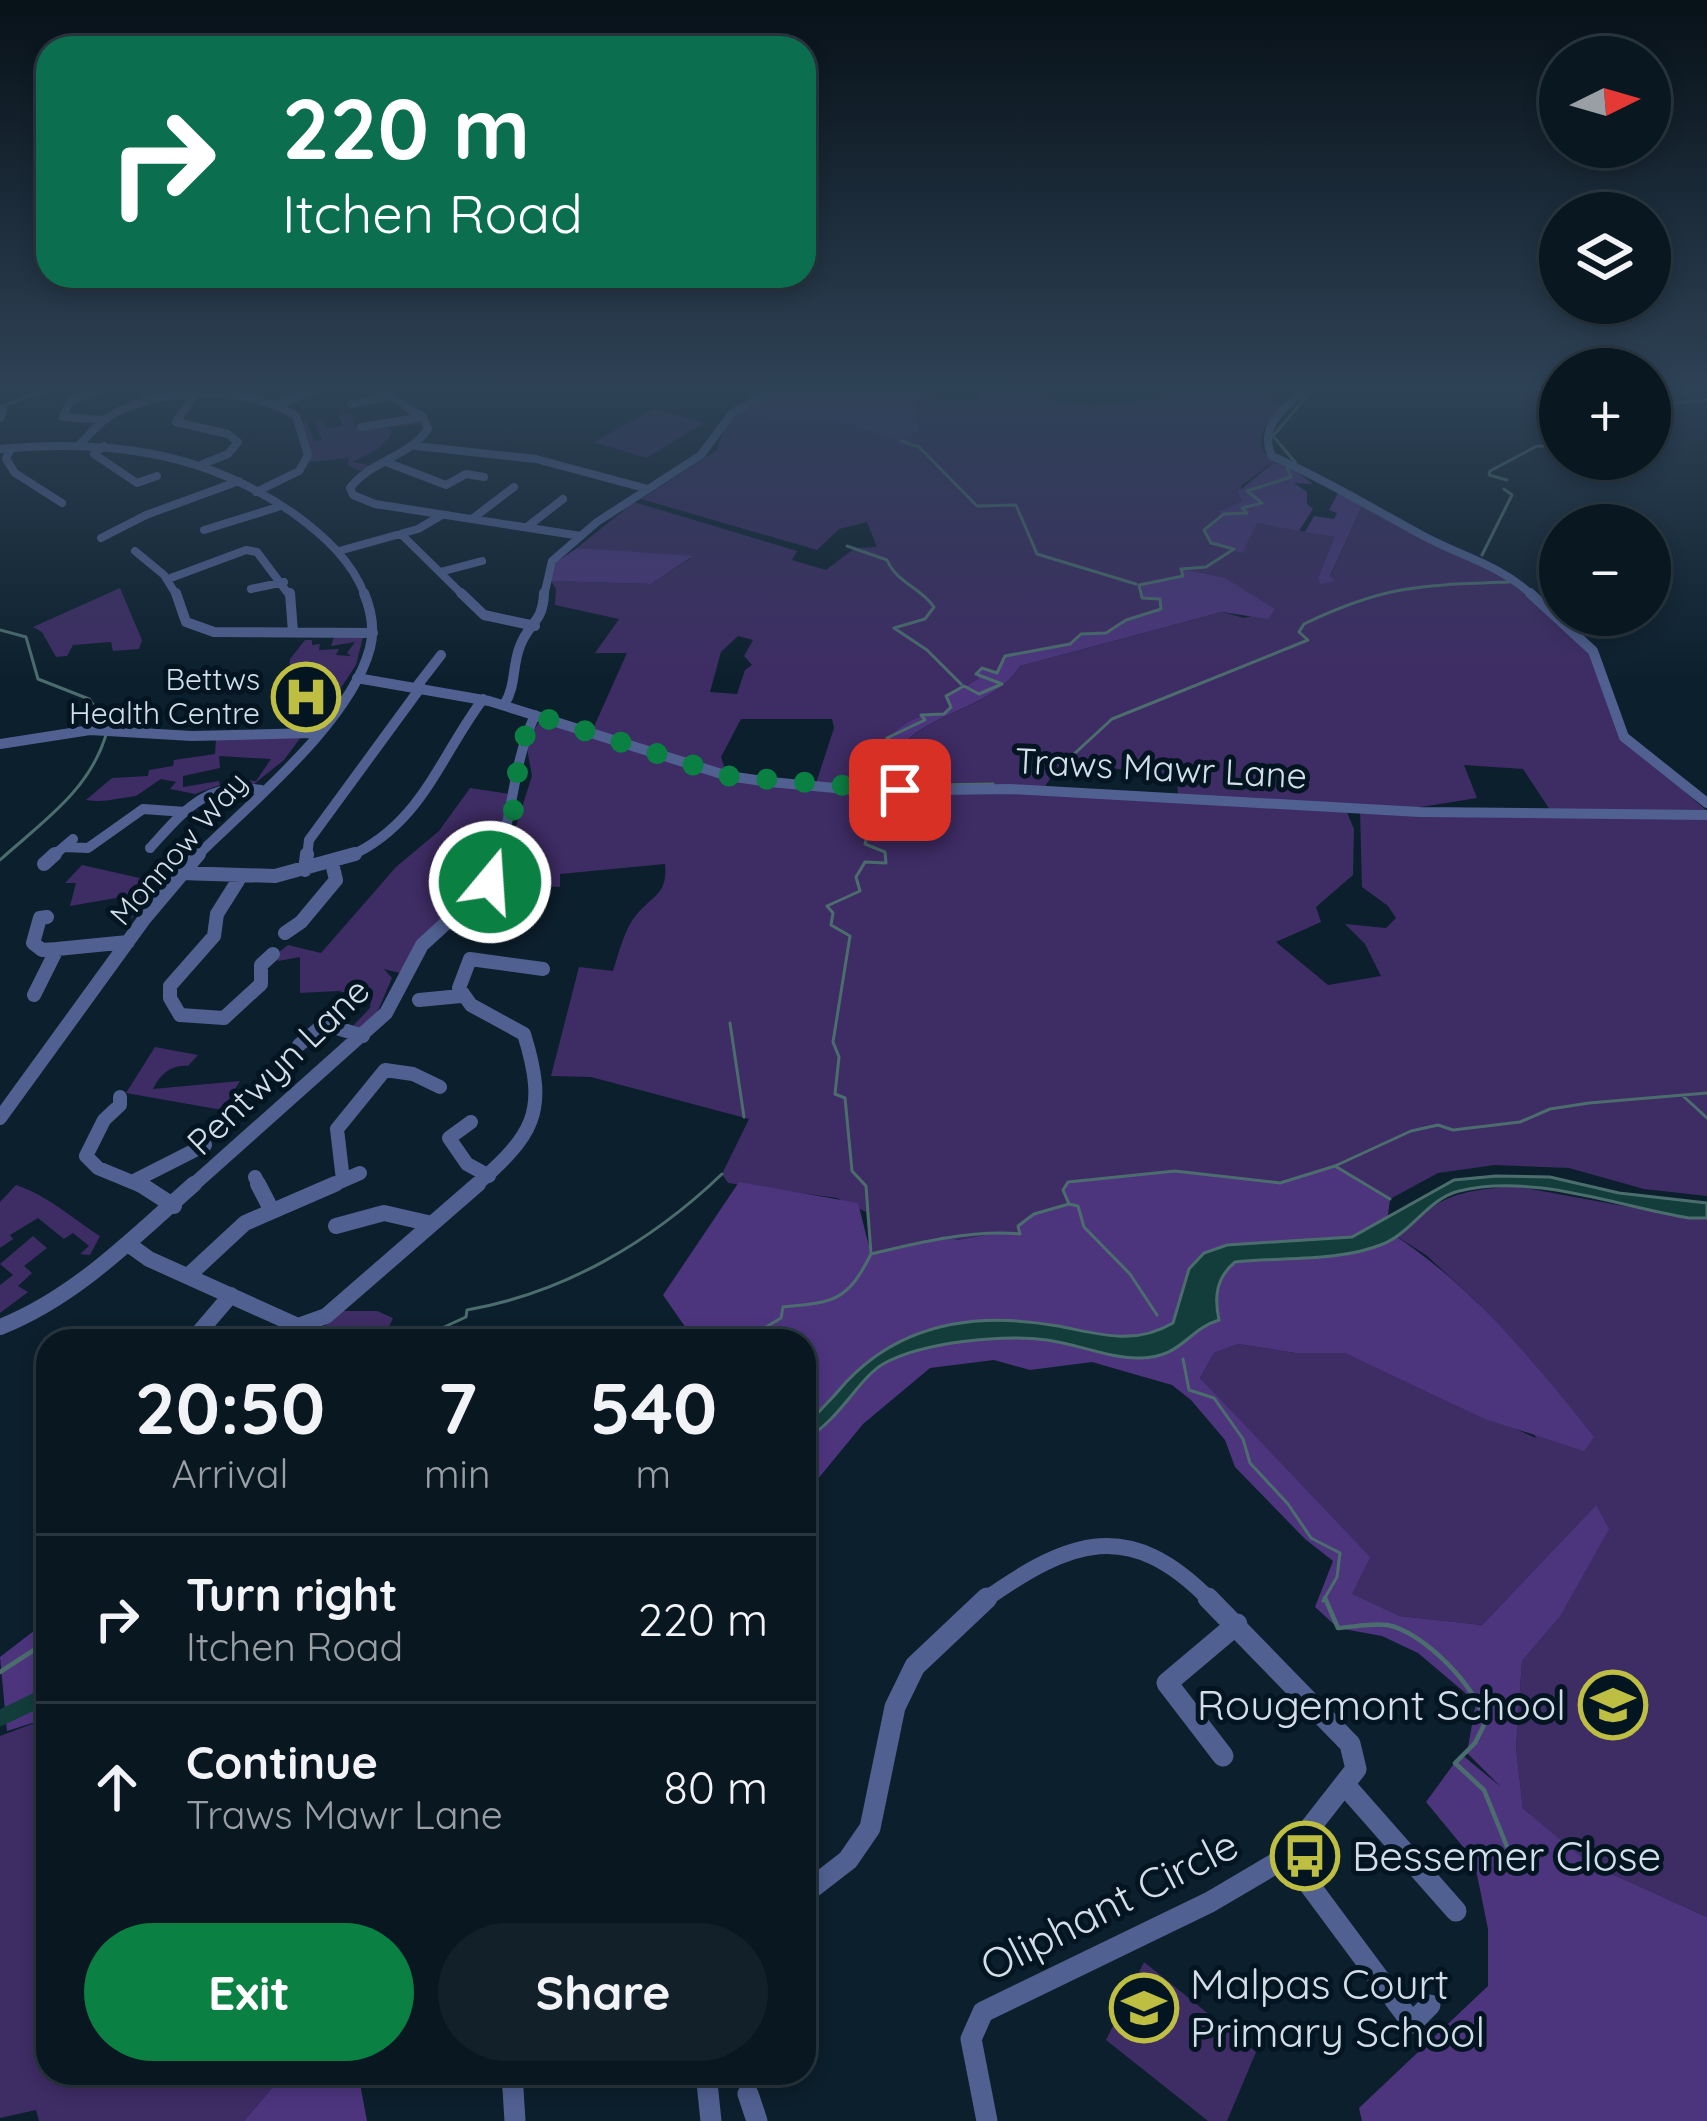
<!DOCTYPE html>
<meta charset="utf-8">
<style>
body{margin:0;font-family:Quicksand,sans-serif;background:#12202a;color:#f1f3f6;height:100vh;display:flex;flex-direction:column;font-size:45px;white-space:nowrap}
*{box-sizing:border-box;margin:0}
p{font-size:39px;color:#999fa5}
.icon{flex:none;width:66px;height:66px;fill:none;stroke:currentColor;stroke-width:2;stroke-linecap:round;stroke-linejoin:round}
.map{position:relative;flex:1;overflow:hidden}
.panel{position:absolute;left:36px;top:1329px;width:780px;height:756px;display:flex;flex-direction:column;background:#091721;border-radius:36px;box-shadow:0 6px 18px #0003,0 0 0 3px #29363f}
.panel>*{flex:none}
.hud{position:absolute;left:36px;top:36px;width:780px;height:252px;border-radius:36px;box-shadow:0 6px 18px #0003,0 0 0 3px #29363f;background:#0b6e4f;color:#fff;overflow:hidden}
.needle{width:78px;rotate:85deg}
.buttons{position:absolute;left:1539px;top:36px;display:grid;gap:24px}
.buttons a{display:grid;place-items:center;width:132px;height:132px;border-radius:50%;background:#091721;box-shadow:0 6px 18px #0003,0 0 0 3px #29363f;font-size:60px}
.pin{position:absolute;display:grid;place-items:center;width:102px;height:102px;color:#fff;margin:-51px;border-radius:24px;box-shadow:0 6px 18px #0006}
.me{position:absolute;width:132px;margin:-66px;rotate:18deg;stroke-linejoin:round;filter:drop-shadow(0 0 9px #0008)}
.turn{display:flex;align-items:center;gap:42px;height:252px;padding:0 48px;font-size:54px}
.turn .icon{width:156px;height:156px;stroke-width:2.5}
.turn b{display:block;font-size:84px;line-height:102px}
.eta{display:flex;justify-content:space-evenly;align-items:center;height:204px;text-align:center}
.eta b{font-size:72px;font-weight:800;line-height:84px}
.button{display:flex;gap:24px;margin-top:auto;padding:24px 48px}
.button a{flex:1;height:138px;border-radius:72px;background:#0b8043;color:#fff;font-size:48px;font-weight:800;line-height:138px;text-align:center}
.button a+a{background:#12202a;color:#f1f3f6}
ul{padding:0;list-style:none}
li{display:flex;align-items:center;gap:36px;height:168px;padding:0 48px;border-top:3px solid #29363f}
li div{flex:1}
li b{display:block;font-size:45px}
li em{font-style:normal}
.map>svg:first-child{display:block}
.green{fill:#3e2c64;fill-rule:evenodd}
.forest{fill:#4d357e}
.water{fill:#123d3a;stroke:#4c6d6e;stroke-width:3}
.lines{fill:none;stroke-linecap:round;stroke-linejoin:round}
.stream-far1{stroke:#4c6d6e;stroke-width:3}
.stream{stroke:#4c6d6e;stroke-width:4.5}
.canal{stroke:#123d3a;stroke-width:16}
.minor-far4{stroke:#506091;stroke-width:8}
.minor-far3{stroke:#506091;stroke-width:10}
.minor-far2{stroke:#506091;stroke-width:14}
.minor-far1{stroke:#506091;stroke-width:16}
.minor{stroke:#506091;stroke-width:21}
.route{stroke:#0b8043;stroke-width:21;stroke-dasharray:0 37.8}
.labels{text-anchor:middle;stroke-width:10;stroke-linejoin:round;paint-order:stroke}
.far-poi-label{font-size:30px;fill:#d3dee8;stroke:#041522;text-anchor:end}
.far-street-label{font-size:30px;fill:#d3dee8;stroke:#041522}
.street-label{font-size:36px;fill:#d3dee8;stroke:#041522}
.near-poi-label{font-size:42px;fill:#d3dee8;stroke:#041522;text-anchor:start}
.near-street-label{font-size:42px;fill:#d3dee8;stroke:#041522}
</style>
<div class="map">
<svg width="1707" height="2121" viewBox="0 0 1707 2121">
<rect width="100%" height="100%" fill="#0c1f2c"/>
<path class="green" d="M958,386l73,1 9,2 11,12 43,5 68,-7 -5,-3 8,-3 -10,-6 117,1 -2,16 17,1c-17,14 -31,24 -24,47l19,11h-10l-31,23 1,15 -21,9 1,9 -15,20 25,8 25,-24 79,14 -18,41 12,-1 33,-73 133,63 91,84 9,13 23,70 88,77 -157,-1 -27,-41 -59,-4 13,33 -68,11 -231,-11 -1,-23 -116,-12 -18,26 -89,-6 -53,4 -1,-39c31,-37 94,-40 120,-82l202,-54 22,6 31,-8c-41,-27 -88,-40 -136,-24l21,13 1,10 -35,11 -20,13 -25,1 -11,10 -65,12 -8,17 -33,13 -20,28c-54,3 -50,30 -59,72l-69,-3 18,-55 -2,-9h-91l-20,38 5,15 -134,-41 35,-78h-32l24,-34 -64,-14 1,-16 -5,-8 100,3 40,-26 -114,-10 57,-46 163,49 -5,9 34,10 29,-22 22,-1 -10,-25 -28,7 -22,21 -176,-51 76,-49 8,-23 11,-13 108,9 72,-20 4,-7 58,6 3,-7zM738,636l15,4 -9,16 8,9 -7,5 -8,24 -27,-2 11,-40z
M654,409l50,14 -58,35 -52,-16z
M349,414l10,17 53,-10 10,3 -33,3 3,7 -14,15 -26,13 21,4 -13,5 -12,-6 1,-7 -39,4 -8,-40h4l8,19 8,-1 -7,-19 7,-1 5,8 16,-2 -4,-11z
M120,588l22,52 -3,9 -26,2 -2,-9 -38,3 -6,11 -11,1 -14,-25 -9,-5z
M334,637h29l-7,28 -39,59 -24,4 1,-8 14,-1 -1,-18 10,-1 3,-16h-11l-3,-11 -17,-1 1,-13 15,-19h7v5l8,-1 -1,6 20,-1 -3,6 15,1 -4,-3 8,-11 -24,4z
M539,722l238,65 251,6 318,17 8,19 -1,46 -37,32 5,15 -45,20 52,43 53,-9 -16,-32 -20,-20 41,4 10,-10 -8,-12 -26,-19 -2,-76 347,7v378l-63,-7 -75,-21 -74,-3 -57,8 -48,26 -55,-32 -55,16 -105,-12 -107,11 1,22 -35,10 -14,20 -18,-2 -46,8 -13,-4 -72,18 -5,-42 -29,-14 -109,-15 -6,-9 27,-55 -158,-42 -40,-1 28,-109 34,4c6,-18 11,-42 24,-57 16,-19 31,-20 28,-50l-105,10v13l-63,-2 35,-109 -6,-33z
M301,737l-17,23 -30,24 -22,-1 2,-4 22,2 15,-22 -52,-3 1,12 -37,8v11l36,-6 1,4 -25,9 -25,-5 6,-7 -15,-3 -25,17c-17,2 -33,7 -50,4l26,-22 36,-2 1,-6 24,-4 1,-6 41,-6 1,-15z
M470,788l46,7 -25,87 -69,63 -14,30 -24,-6 8,9 -16,37 -12,13h-13l19,-20 1,-8 -32,-9 -39,2v-36l-22,4v-8l10,-8 33,8 75,-86 43,-36z
M82,865l80,18 -30,35 -14,2 4,-23 -52,9 6,-23h-11z
M155,1047l43,8 -10,11c-16,-2 -28,8 -35,23l87,-8 -18,29 -96,-17z
M16,1185c33,11 54,32 84,51l-10,19 -10,-1 9,-8 -16,-13 -9,6 -26,-21 -28,17 3,4 -13,9v-46z
M1514,1186l175,32h18v699l-117,-53 -67,-54 -7,-62 6,-87 37,-43 37,-113 -114,120 -82,-9 -49,-22 -38,-92 -113,-124 14,-25 24,-9 57,9h50l191,85 -59,-136 -51,-47 -30,-19c47,-41 56,-44 118,-50z
M33,1236l14,12 -23,18 8,7 -14,13 10,6 -28,21v-28l13,-10 -13,-11z
M342,1311h35l16,7 -6,13 -22,10h-58z
M48,1718v355h222l2,15 -28,33h-205l-3,-11 -36,8v-382z
M1144,1962l112,90 -29,69h-19l-102,-81z"/>
<path class="forest" d="M781,386h137l6,2 -8,16 2,27 -17,10 -57,-18 -108,-9z
M1273,463l16,3 24,18 -19,-1 13,9v12l6,5 -14,22 -42,-8 -15,30 -31,-10 -7,-13 18,-11 -3,-8 23,-10 -4,-9z
M1339,491l24,13 -33,72 5,5 -14,3 -3,-6 17,-41 -30,-5 9,-16 20,3 3,-6 -8,-3z
M577,548l116,8 -42,28 -100,-3 5,-19z
M1181,569l44,9 50,31 -7,10 -46,-7 -202,54c-26,42 -90,45 -120,82l1,39 -16,-1 5,-19 -8,-19c10,-20 40,-37 62,-34l7,-7 -5,-11 33,-17 -3,-5 6,-6 15,4 8,-16 65,-12 11,-10 25,-1 20,-13 34,-11v-9l-18,-2 -3,-13 43,-9z
M1335,1166l55,33 -4,31c84,52 147,131 208,207l-10,14 -99,-32 -140,-66h-50l-57,-9 -24,9 -14,25 170,179 -18,37 48,22 82,9 114,-120 13,24 -50,89 -37,43 -6,87 7,61 67,55 117,53v204h-345l-3,-13 129,-122v-57l-14,-69 -48,-58 35,-48 40,33 -34,-34 9,-51 -58,-49 -36,-17 -44,-8 -23,-21 18,-46 -28,-22 -70,-72 -10,-27 -34,-40 -19,-15 -80,-23 -62,8 -36,-10 -64,8 -67,56 -55,67 -4,24v-174h-109l-32,-46 76,-113 119,21 13,51 72,-18 14,4 45,-8 17,2 -1,-8 16,-12 34,-10 -5,-14 5,-8 107,-11 105,12z
M48,1620v98l-41,13 -7,-74z
M270,2073h88l9,48h-123l28,-33z"/>
<path class="water" d="M1496,1176l54,1 69,16 88,10v15h-18c-73,-12 -156,-45 -230,-27 -31,8 -47,41 -76,53 -43,18 -102,13 -148,18 -19,16 -21,35 -16,58 -33,10 -36,38 -81,38 -30,0 -61,-14 -91,-18 -44,-6 -125,2 -164,24 -24,14 -44,57 -79,76 0,-18 24,-36 36,-51 56,-65 134,-78 218,-63 42,8 76,20 115,-3l16,-54 15,-16 23,-8 125,-8 102,-57z"/>
<g class="lines">
<path class="stream-far1" d="M1650,405l57,-5
M0,407l43,-16
M901,441l18,6 58,59 39,-1 21,49 99,30
M1295,462l-22,-26 39,-46 -5,-3
M1507,480l-18,-5 1,-4 47,-25h23
M847,546l40,14c10,23 33,27 47,47l-9,12 -31,9 33,22 34,34
M1482,555l30,-60 -8,-6
M0,630l26,7 12,42 51,20 19,26
M1062,765l50,-46 196,-79 -9,-8 5,-8c81,-39 118,-39 205,-42
M931,785l62,-1
M886,786l4,-20 -8,-18 12,-6 -7,-4 38,-18 -4,-5 23,-1 7,-7 -5,-11 18,-10 15,8 23,-10 -26,-10 6,-6 15,5 8,-17 65,-12 11,-10 25,-1 20,-13 35,-11 -1,-10 -18,-1 -3,-13 44,-9 -2,-7 25,-2 28,-18 -23,-6 -7,-13 20,-16 23,-1 -5,-5 20,-5 -15,-12 44,-14 -4,-10
M0,860c42,-38 89,-69 106,-125
M730,1023l14,94
M1682,1095l25,23
M1335,1166l55,33
M1069,1204l9,2 6,21 46,47 27,41
M871,1254l-5,-68 -14,-15 -7,-73 -10,-4 4,-37 -6,-15 17,-106 -19,-11 2,-12 -6,-7 33,-15 -4,-14 9,-15 21,1 -1,-11 -20,-8 2,-8 14,-4 5,-15 -3,-22
M378,1341l27,-6 13,4 48,-22 1,-7c97,-17 184,-68 255,-136
M743,1341l38,-23 2,-11c51,-5 64,-5 88,-53 45,-11 104,-25 149,-20l-2,-8 16,-12 35,-10 -6,-14 5,-8 107,-11 105,12 55,-17 76,-35 27,-6 15,5 67,-8 30,-13 39,-6 118,-10
M1183,1359l6,31 25,8 29,41 7,24 38,41 23,34 29,15 -3,24 -14,24"/>
<path class="stream" d="M1325,1598l13,30c16,-1 33,-5 49,-3 34,5 96,66 97,100l-9,18 -20,20 29,27 24,59
M0,1672l48,-31"/>
<path class="canal" d="M0,1718l48,-23"/>
<path class="minor-far4" d="M374,386l49,31 5,12c-20,29 -57,31 -78,59l3,7 22,9 206,32
M965,386h15
M1031,386h128
M1186,386l120,2
M1308,386c-21,21 -51,39 -36,70 52,23 98,51 148,78 39,22 80,30 113,62
M193,397l-17,25 52,12 10,8 -10,12 -25,10
M280,404l46,-18
M351,404l39,-8
M0,418l3,-7
M105,420l-42,-3 7,-16 40,-15
M361,427l62,-10
M80,444c11,-11 21,-24 35,-31 50,-26 134,-27 181,3l12,39 -9,16 -43,21
M104,446l-10,8 43,29 20,-7
M416,446l120,13 112,30
M11,448l-5,11 9,14 47,30
M0,449c107,-10 203,2 293,64 29,21 60,48 72,83
M386,462l60,23 20,-11 18,3
M472,519l42,-32
M527,527l36,-28
M204,530l74,-23
M401,534l63,62
M101,538l45,-23 93,-34
M135,551l29,24 13,21
M339,551l79,-22 24,-14
M440,572l42,-11
M168,579l78,-29 11,2 33,44
M251,589l33,-7
M544,596l8,-35 45,-39 104,-67 31,-42 49,-27"/>
<path class="minor-far3" d="M176,593l10,29 28,10 159,1
M290,593l3,39
M461,593l23,22 51,11
M1530,593l63,58 31,86 83,66
M357,678l132,23 239,75 42,6 98,9 142,-2 410,23 287,3
M417,686l24,-31
M504,705c12,-18 8,-39 16,-59 9,-24 23,-23 24,-53
M0,744l90,-14 102,6 119,-3
M64,847l24,1 55,-39 43,3
M150,848c34,-37 57,-68 111,-58
M52,857l21,-18
M196,857c54,-54 154,-134 174,-209 5,-19 1,-38 -6,-55
M307,857l2,-17 112,-153
M348,857c73,-32 91,-99 135,-158
M499,857c14,-47 15,-97 36,-142"/>
<path class="minor-far2" d="M44,864l11,-10
M305,870l2,-16
M181,873l94,3 80,-22
M239,879l-22,35 -3,22 -44,50v12l10,17 44,3 37,-34v-19l12,-11
M47,917l-7,1 -7,25 9,7 15,-1
M285,933l16,-11 35,-42 -4,-17
M34,995l23,-46 71,-7
M419,1000l42,-4
M299,1045l25,-21 39,12
M120,1097v8l-16,15 -18,36 12,12 46,19
M0,1118l145,-200 54,-64
M471,1122l-22,16 18,26 22,12
M255,1177l5,10
M136,1180l69,-35
M343,1180l-6,-51 48,-59 28,4 27,13
M191,1187l195,-174 36,-68 69,-63 9,-28
M328,1187l32,-14
M474,1187c59,-52 75,-73 50,-153l-53,-29 -12,-17 11,-29 73,10"/>
<path class="minor-far1" d="M140,1184l34,22
M258,1184l13,25
M336,1226l48,-13 48,11
M128,1244l21,15 149,67 28,-10 152,-132
M190,1274l55,-51 90,-39
M0,1327c76,-30 134,-90 194,-143
M196,1336l35,-41
M983,1601c88,-62 146,-84 228,0"/>
<path class="minor" d="M1223,1756l-56,-73 70,-59
M1345,1785l111,126
M1288,1856l124,167 18,-18
M804,1894l44,-34 22,-32 25,-121 20,-41 72,-68
M512,2073l3,48
M706,2073l5,48
M748,2094l9,27
M987,2121l-16,-82 12,-27 227,-110 78,-46 68,-87 -6,-25 -142,-146"/>
</g>
<linearGradient id="sky" x2="0" y2="1"><stop stop-color="#071118"/><stop offset="0.57" stop-color="#2e4256"/><stop offset="1" stop-color="#2e4256" stop-opacity="0"/></linearGradient>
<rect width="1707" height="683" fill="url(#sky)"/>
<g class="lines">
<path class="route" d="M490,882l24,-74 6,-61 15,-32 193,61 172,14"/>
</g>
<defs>
<symbol id="hospital-ring" viewBox="-11 -11 22 22"><circle r="9.5" fill="#041522" stroke="#bebe42" stroke-width="1.5"/><path d="M-5-5h3v3.5h4V-5h3V5h-3V1.5h-4V5h-3Z" fill="#bebe42"/></symbol>
<symbol id="school-ring" viewBox="-11 -11 22 22"><circle r="9.5" fill="#041522" stroke="#bebe42" stroke-width="1.5"/><path d="M0-5L7-2L0 1L-7-2ZM-4 1L0 2.5L4 1V4Q0 6-4 4Z" fill="#bebe42"/></symbol>
<symbol id="bus-ring" viewBox="-11 -11 22 22"><circle r="9.5" fill="#041522" stroke="#bebe42" stroke-width="1.5"/><path d="M-5-6H5V4H4V6H2V4H-2V6H-4V4H-5ZM-3.5-4V0h7V-4ZM-3.5 1.2v1.5H-2V1.2ZM2 1.2v1.5H3.5V1.2Z" fill="#bebe42"/></symbol>
</defs>
<g fill-rule="evenodd">
<use href="#hospital-ring" x="268" y="659" width="76" height="76"/>
<use href="#school-ring" x="1575" y="1667" width="76" height="76"/>
<use href="#bus-ring" x="1267" y="1818" width="76" height="76"/>
<use href="#school-ring" x="1106" y="1970" width="76" height="76"/>
</g>
<g class="labels">
<g class="far-poi-label">
<text x="260" y="690">Bettws<tspan x="260" dy="34">Health Centre</tspan></text>
</g>
<g class="far-street-label">
<text transform="translate(179 849) rotate(-49)" y="10">Monnow Way</text>
</g>
<g class="street-label">
<text transform="translate(1161 768) rotate(3)" y="13">Traws Mawr Lane</text>
<text transform="translate(278 1066) rotate(-44)" y="13">Pentwyn Lane</text>
</g>
<g class="near-poi-label">
<text x="1566" y="1720" text-anchor="end">Rougemont School</text>
<text x="1352" y="1871">Bessemer Close</text>
<text x="1190" y="1999">Malpas Court<tspan x="1190" dy="48">Primary School</tspan></text>
</g>
<g class="near-street-label">
<text transform="translate(1109 1905) rotate(-27)" y="15">Oliphant Circle</text>
</g>
</g>
</svg>
<div class="buttons">
<a><svg class="needle" viewBox="-14 -14 28 28"><path d="M0-13l5 13h-10z" fill="#e53935"/><path d="M0 13l5-13h-10z" fill="#999fa5"/></svg></a>
<a><svg class="icon" aria-label="layers" viewBox="0 0 24 24"><path d="M12 4l9 5-9 5-9-5zM3 14l9 5 9-5"/></svg></a>
<a>+</a>
<a>−</a>
</div>
<div class="pin" style="left:900px;top:790px;background:#d93025"><svg class="icon" aria-label="arrive" viewBox="0 0 24 24"><path d="M6 21V4h12l-3 4 3 4H6"/></svg></div>
<svg class="me" style="left:490px;top:882px" viewBox="-20 -20 40 40"><circle r="17" fill="#0b8043" stroke="#fff" stroke-width="3"/><path d="M0-11L8 9 0 5-8 9z" fill="#fff"/></svg>
<div class="hud">
<div class="turn"><svg class="icon" aria-label="right" viewBox="0 0 24 24"><path d="M7 20v-9h11M14 6l5 5-5 5"/></svg><div><b>220 m</b>Itchen Road</div></div>
</div>
<section class="panel">
<div class="eta">
<div><b>20:50</b><p>Arrival</p></div>
<div><b>7</b><p>min</p></div>
<div><b>540</b><p>m</p></div>
</div>
<ul>
<li><svg class="icon" aria-label="right" viewBox="0 0 24 24"><path d="M7 20v-9h11M14 6l5 5-5 5"/></svg><div><b>Turn right</b><p>Itchen Road</p></div><em>220 m</em></li>
<li><svg class="icon" aria-label="ahead" viewBox="0 0 24 24"><path d="M12 20V5M6 11l6-6 6 6"/></svg><div><b>Continue</b><p>Traws Mawr Lane</p></div><em>80 m</em></li>
</ul>
<div class="button"><a>Exit</a><a>Share</a></div>
</section>
</div>
